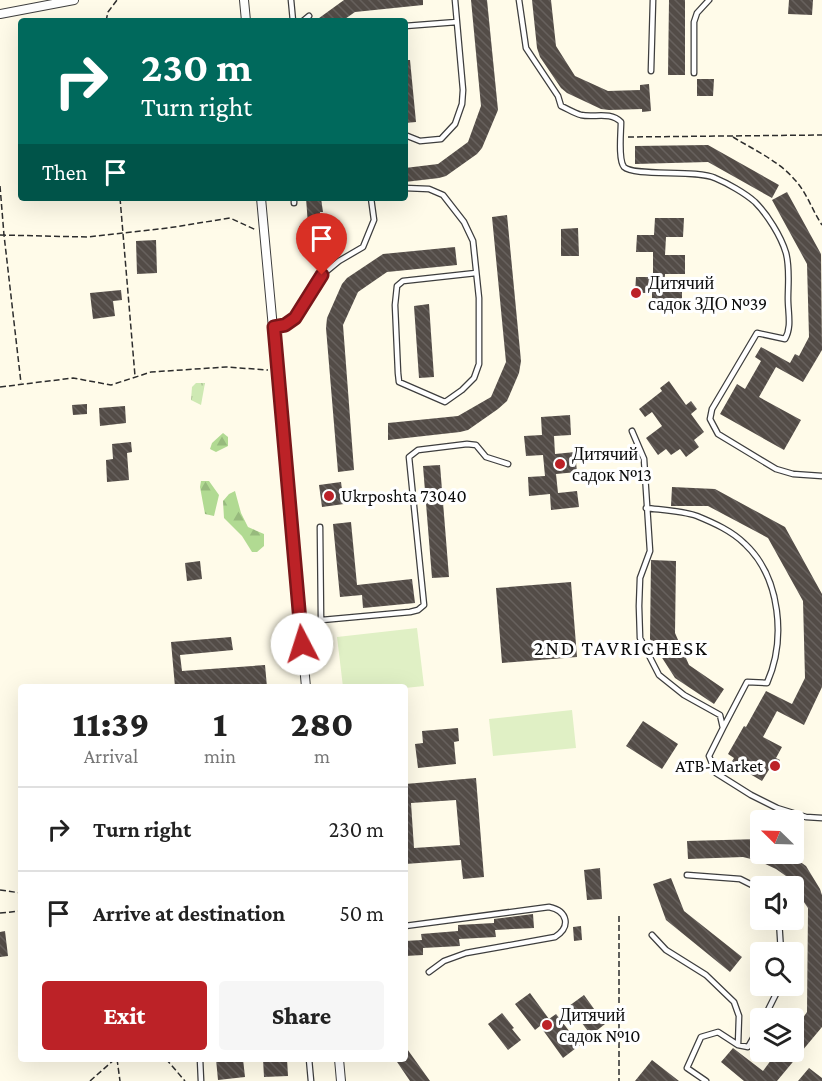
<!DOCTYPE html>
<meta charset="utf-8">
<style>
body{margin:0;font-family:"Crimson Pro",serif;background:#f6f6f6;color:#222;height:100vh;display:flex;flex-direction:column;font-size:22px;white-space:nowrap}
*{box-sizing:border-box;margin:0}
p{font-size:20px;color:#767676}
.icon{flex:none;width:33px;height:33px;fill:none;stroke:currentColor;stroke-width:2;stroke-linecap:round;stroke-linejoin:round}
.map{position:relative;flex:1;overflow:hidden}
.sheet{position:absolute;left:18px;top:684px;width:390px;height:378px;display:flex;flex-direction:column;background:#fff;border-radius:6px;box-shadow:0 6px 24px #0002}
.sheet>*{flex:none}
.banner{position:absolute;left:18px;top:18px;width:390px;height:183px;border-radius:6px;box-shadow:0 6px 24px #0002;background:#00695c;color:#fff;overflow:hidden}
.needle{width:39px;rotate:293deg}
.buttons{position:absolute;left:750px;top:810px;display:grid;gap:12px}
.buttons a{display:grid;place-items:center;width:54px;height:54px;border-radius:6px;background:#fff;box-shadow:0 6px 24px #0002;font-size:30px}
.pin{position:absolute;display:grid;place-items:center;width:51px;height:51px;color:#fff;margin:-62px -26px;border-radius:50% 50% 50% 0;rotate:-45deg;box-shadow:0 0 6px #0007}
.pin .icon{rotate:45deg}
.me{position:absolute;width:66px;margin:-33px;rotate:355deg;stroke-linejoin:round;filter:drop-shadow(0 0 4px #0008)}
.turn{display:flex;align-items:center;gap:21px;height:126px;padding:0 24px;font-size:27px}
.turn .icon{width:78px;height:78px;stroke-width:2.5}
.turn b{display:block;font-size:42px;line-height:51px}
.then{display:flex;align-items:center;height:57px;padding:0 24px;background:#0003;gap:12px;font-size:22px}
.eta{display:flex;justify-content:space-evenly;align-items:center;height:102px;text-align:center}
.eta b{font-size:36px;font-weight:800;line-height:42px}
.action{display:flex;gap:12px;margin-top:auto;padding:12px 24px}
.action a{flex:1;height:69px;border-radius:6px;background:#bc2227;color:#fff;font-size:24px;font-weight:800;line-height:69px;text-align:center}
.action a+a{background:#f6f6f6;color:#222}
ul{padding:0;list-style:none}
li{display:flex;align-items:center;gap:18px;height:84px;padding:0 24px;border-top:2px solid #e0e0e0}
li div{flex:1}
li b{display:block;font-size:22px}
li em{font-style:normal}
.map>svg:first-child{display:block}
.grass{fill:url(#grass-tufts)}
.forest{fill:url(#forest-firs)}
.pitch{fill:#e0f0c5}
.building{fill:url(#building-back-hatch);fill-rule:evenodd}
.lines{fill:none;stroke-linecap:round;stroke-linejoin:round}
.lane-casing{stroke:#3e3e3e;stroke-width:7}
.street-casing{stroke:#3e3e3e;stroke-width:10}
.path{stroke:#2d2d2d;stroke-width:1.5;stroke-dasharray:6 3;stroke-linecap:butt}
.lane{stroke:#fff;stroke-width:4.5}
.street{stroke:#fff;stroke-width:8}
.route-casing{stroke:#7a1619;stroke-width:15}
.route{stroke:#bc2227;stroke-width:10}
.poi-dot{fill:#bc2227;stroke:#fff;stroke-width:2}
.labels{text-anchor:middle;stroke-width:6;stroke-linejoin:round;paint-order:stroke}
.poi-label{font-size:18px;fill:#0b0b0b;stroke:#fff;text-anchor:start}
.quarter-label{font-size:21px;letter-spacing:1.5px;fill:#0b0b0b;stroke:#fff}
</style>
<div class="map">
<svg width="822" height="1081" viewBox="0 0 822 1081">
<defs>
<pattern id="grass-tufts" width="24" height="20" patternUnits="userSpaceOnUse" patternTransform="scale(1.5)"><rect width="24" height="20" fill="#cee9b3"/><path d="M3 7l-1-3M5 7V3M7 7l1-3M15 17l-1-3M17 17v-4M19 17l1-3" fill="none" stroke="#b0c699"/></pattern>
<pattern id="forest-firs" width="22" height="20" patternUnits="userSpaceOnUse" patternTransform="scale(1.5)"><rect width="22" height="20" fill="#b1da92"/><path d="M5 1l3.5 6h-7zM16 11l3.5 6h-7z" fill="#97ba7d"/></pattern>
<pattern id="building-back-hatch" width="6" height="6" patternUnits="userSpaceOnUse" patternTransform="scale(1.5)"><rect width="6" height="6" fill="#534c47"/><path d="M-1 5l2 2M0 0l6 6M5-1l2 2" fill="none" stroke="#67615d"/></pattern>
</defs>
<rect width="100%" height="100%" fill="#fffbe9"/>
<path class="grass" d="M196,383h9l-4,22 -10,-5 1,-13z"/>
<path class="forest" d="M223,433l5,4v9l-12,6 -6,-3 2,-6z
M201,481h8l10,14 -5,21 -9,-2 -5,-27z
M235,491l6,22 7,14 16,7v12l-7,6h-5l-10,-16 -18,-18 -1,-17 6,-7z"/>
<path class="pitch" d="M417,628l7,58 -19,2v-1h-62l-6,-50z
M572,710l4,38 -83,8 -4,-37z"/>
<path class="building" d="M344,0h79v5l-68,7 -13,9h-27z
M471,0h16l11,110 -16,38 -5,6 -31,22 -7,2 -34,4v-14l33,-4 30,-22 13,-36z
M532,0h19l5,46 19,30 33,15 32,-1v-5l9,-1 2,27 -9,1v-3l-33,1 -8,-1 -34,-16 -6,-5 -21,-31 -3,-9z
M669,0h16v75h-17z
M789,0h24l-1,15 -24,-1z
M405,60h5l6,62 -11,1z
M697,79h17l-1,17h-16z
M708,145l71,40 -7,13 -64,-36 -73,2v-18z
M787,192l34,62 1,96 -19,32 -27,-15 -17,30 42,23 -17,30 -64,-36 17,-30 8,5 16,-28 -6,-4 6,-10 29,16 5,-9 4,2 10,-19 -2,-73 -35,-64z
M306,198h15l2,14h-3l4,36 -19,2 -1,-10 -4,1 -1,-15 9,-1z
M507,215l14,146 -2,12 -12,28 -9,8 -30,21 -8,2 -72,8v-17l70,-7 33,-19 15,-35 -14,-145z
M655,218h29l-1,19h-17l-1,18h20v19h-20l-1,18h18v20h-30v-19h-17l1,-16h17v-25h-17l1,-17h17z
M578,228l1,28h-18v-27z
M156,240l1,33 -20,1 -1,-33z
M455,247l2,18 -70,7 -29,20 -15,33 11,145 -16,2 -12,-144 1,-10 15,-34 5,-6 36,-24z
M121,290l1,10 -9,1 2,15 -22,3 -3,-26z
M429,304l5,73 -15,1 -5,-72z
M669,381l17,24 5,-4 6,8 -6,5 13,18 -10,8 5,7 -13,10 -6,-8 -9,6 -5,-6 -8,6 -12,-17 16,-12 -10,-14 -7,5 -6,-8 23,-18 -2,-3z
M87,404v10l-14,1 -1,-10z
M125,406l1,17 -26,3 -1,-18z
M570,415l1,20 -17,1 1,18 20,-2 2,20 -21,2 2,19 19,-2 2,16 -28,3 -1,-16 -21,2 -1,-19 17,-1 -2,-21 -17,1 -2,-20 18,-1 -1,-18z
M131,442l1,10 -5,1 2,27 -22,2 -1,-22 7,-1 -1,-15z
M440,465l9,112 -17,1 -9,-112z
M341,482l3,22 -22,3 -3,-22z
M672,487l43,2 70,38 37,67v93l-18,38 -27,-14 -14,26 19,10 -6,11 4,2 -6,11 -4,-3 -8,13 -31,-18 3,-5 -6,-4 16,-28 2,1 20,-36 26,13 13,-26 -2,-77 -35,-63 -60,-32h-37z
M351,522l6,63 55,-6 3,24 -52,5 -1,-13 -22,2 -7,-73z
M651,560l25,1 -1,72 14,32 35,24 -10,15 -39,-26 -25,-39z
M200,561l2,18 -15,2 -2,-18z
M571,582l6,75 -75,6 -6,-75z
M231,637l2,13 -53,5 2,16 83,-6 2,22h-92l-4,-45z
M643,721l35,23 -16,25 -36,-23z
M458,728l1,13 -5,1 2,22 -38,4 -3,-24 8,-1 -1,-12z
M476,778l8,99 -21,2 -2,-19 -56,4v-80zM456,800l4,45 -46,3 -3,-45z
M760,839v15h29l17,12 14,23 2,6v132l-45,54h-33l-23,-19 12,-14 30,23 14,-19h17v-21l13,-19 1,-104 -22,-32 -10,-7 -17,-8 -16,-4 -55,2 -1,-18z
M600,868l2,31 -15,1 -3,-30z
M671,878l13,33 58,46 -12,15 -64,-52 -13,-36z
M533,914l1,14 -39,2 1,7 -37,2 1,7 -37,2v7l-18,1v-15l17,-1 -1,-6 37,-3v-6l36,-2v-4z
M581,926l1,14 -8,1 -1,-14z
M5,931l3,25 -8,1v-25z
M530,993l19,26 7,-5 24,31 -17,13 -23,-32 -5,4 -20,-26z
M584,995l21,29 -14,11 -22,-29z
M502,1013l12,15 -2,1 9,11 -13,10 -20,-26z
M405,1046l25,35h-20l-15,-22h10z
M216,1059h27l2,18 -27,3z
M263,1059h24l1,17 -24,1z
M652,1060l27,21h-44z
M809,1068l13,10v3h-24z"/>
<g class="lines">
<defs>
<path id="lane" d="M291,0l2,21
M519,0l7,48 32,48 3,10c7,3 13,7 20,9 13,3 29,-4 40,7 0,10 -3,38 3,45 10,10 73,2 91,11 12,5 30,15 40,24 12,12 26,34 31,51 4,15 2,31 2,46 0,14 4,28 -3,40l-28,-6 -45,76 -2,10 8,15 58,35 17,5 29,2
M303,21l6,-5
M405,26l52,-4
M651,71l2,-71
M694,73v-51l3,-9 12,-13
M405,135l15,6 21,-2 14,-15 7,-20 1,-14 -8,-90
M405,188l24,1 14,6 21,27 9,19 6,57v66l-5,14 -12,12 -17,12 -46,-20 -1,-9 -3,-68 2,-19 6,-5 73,-8
M294,198v5
M274,327l11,-2 10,-7 27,-43 17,-14 24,-14 11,-27 -3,-22
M632,431l12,28 6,92 -10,27 -1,28 1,32 19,37 25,20 36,20 3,13 -14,28 7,17 35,22 26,13 29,9 16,1
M646,508c16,2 37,3 51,8 17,7 35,15 48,28 36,34 41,96 22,139l-20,-1 -24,46
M320,527l1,93
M300,622l110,-10 8,-2 6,-5 -15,-148 9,-7 49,-6 9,1 10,12 22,7
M687,875l53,4 20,10
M779,920l2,32
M405,926l144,-19c19,4 22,20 6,30l-89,16 -22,8 -15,11
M652,935l14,15 40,25 28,27 5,14 -1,29
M764,1018l16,-32
M200,1059l1,22
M309,1059l2,22
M706,1081l-19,-13 14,-31 17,-5 20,13 10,2 12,-21"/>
<path id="street" d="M244,0l2,21
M0,14l74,-14
M261,198l45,489
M339,1059l2,22"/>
</defs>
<use href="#lane" class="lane-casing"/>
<use href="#street" class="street-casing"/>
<path class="path" d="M106,21l2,-9 9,-12
M628,137l194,-2
M733,137c21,13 46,24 62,43 12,13 17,30 27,45
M0,186l4,49 17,148
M120,198l15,178
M0,235l87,2 81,-9 62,-10 26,12
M0,387l73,-9 38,7 40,-13 75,-5 42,3
M0,890l21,3
M0,913l21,-2
M619,916v165
M117,1059l3,22
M166,1059l19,22
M90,1081l25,-22"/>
<use href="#lane" class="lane"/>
<use href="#street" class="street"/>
</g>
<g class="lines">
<defs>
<path id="route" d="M302,644l-28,-317 11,-2 10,-7 27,-43"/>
</defs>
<use href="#route" class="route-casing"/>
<use href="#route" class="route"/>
</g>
<g class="poi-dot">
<circle cx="636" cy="293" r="6"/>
<circle cx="560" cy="464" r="6"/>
<circle cx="329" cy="496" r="6"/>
<circle cx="775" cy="766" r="6"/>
<circle cx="547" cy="1025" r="6"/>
</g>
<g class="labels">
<g class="poi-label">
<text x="648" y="289">Дитячий<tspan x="648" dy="21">садок ЗДО №39</tspan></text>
<text x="572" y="460">Дитячий<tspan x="572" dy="21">садок №13</tspan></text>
<text x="341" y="502">Ukrposhta 73040</text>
<text x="763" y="772" text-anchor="end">ATB-Market</text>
<text x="559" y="1021">Дитячий<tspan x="559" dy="21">садок №10</tspan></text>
</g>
<g class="quarter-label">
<text x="621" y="655">2ND TAVRICHESK</text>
</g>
</g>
</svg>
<div class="buttons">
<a><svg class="needle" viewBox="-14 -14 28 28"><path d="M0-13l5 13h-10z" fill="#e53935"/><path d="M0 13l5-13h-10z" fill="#767676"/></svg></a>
<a><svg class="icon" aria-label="sound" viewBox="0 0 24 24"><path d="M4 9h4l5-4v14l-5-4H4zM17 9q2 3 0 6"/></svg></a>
<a><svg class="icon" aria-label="search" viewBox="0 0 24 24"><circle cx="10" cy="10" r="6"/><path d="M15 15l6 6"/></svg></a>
<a><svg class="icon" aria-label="layers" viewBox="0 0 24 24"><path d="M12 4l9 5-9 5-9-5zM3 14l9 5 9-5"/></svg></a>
</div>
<div class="pin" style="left:322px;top:275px;background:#d93025"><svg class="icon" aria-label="arrive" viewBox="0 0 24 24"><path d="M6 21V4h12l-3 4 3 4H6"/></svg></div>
<svg class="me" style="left:302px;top:644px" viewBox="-20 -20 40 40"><circle r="19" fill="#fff"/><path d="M0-13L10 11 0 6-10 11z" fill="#bc2227"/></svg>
<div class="banner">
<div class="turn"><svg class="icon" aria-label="right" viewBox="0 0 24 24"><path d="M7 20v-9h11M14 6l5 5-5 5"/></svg><div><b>230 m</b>Turn right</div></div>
<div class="then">Then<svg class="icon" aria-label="arrive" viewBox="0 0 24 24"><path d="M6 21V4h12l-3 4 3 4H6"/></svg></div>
</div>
<section class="sheet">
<div class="eta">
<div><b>11:39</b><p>Arrival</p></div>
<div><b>1</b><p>min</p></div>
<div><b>280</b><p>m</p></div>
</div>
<ul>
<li><svg class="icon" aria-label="right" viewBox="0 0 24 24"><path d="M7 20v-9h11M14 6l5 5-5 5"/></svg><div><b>Turn right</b></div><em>230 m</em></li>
<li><svg class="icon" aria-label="arrive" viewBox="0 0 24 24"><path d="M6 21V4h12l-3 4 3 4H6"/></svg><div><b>Arrive at destination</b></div><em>50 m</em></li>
</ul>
<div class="action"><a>Exit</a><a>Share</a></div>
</section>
</div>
